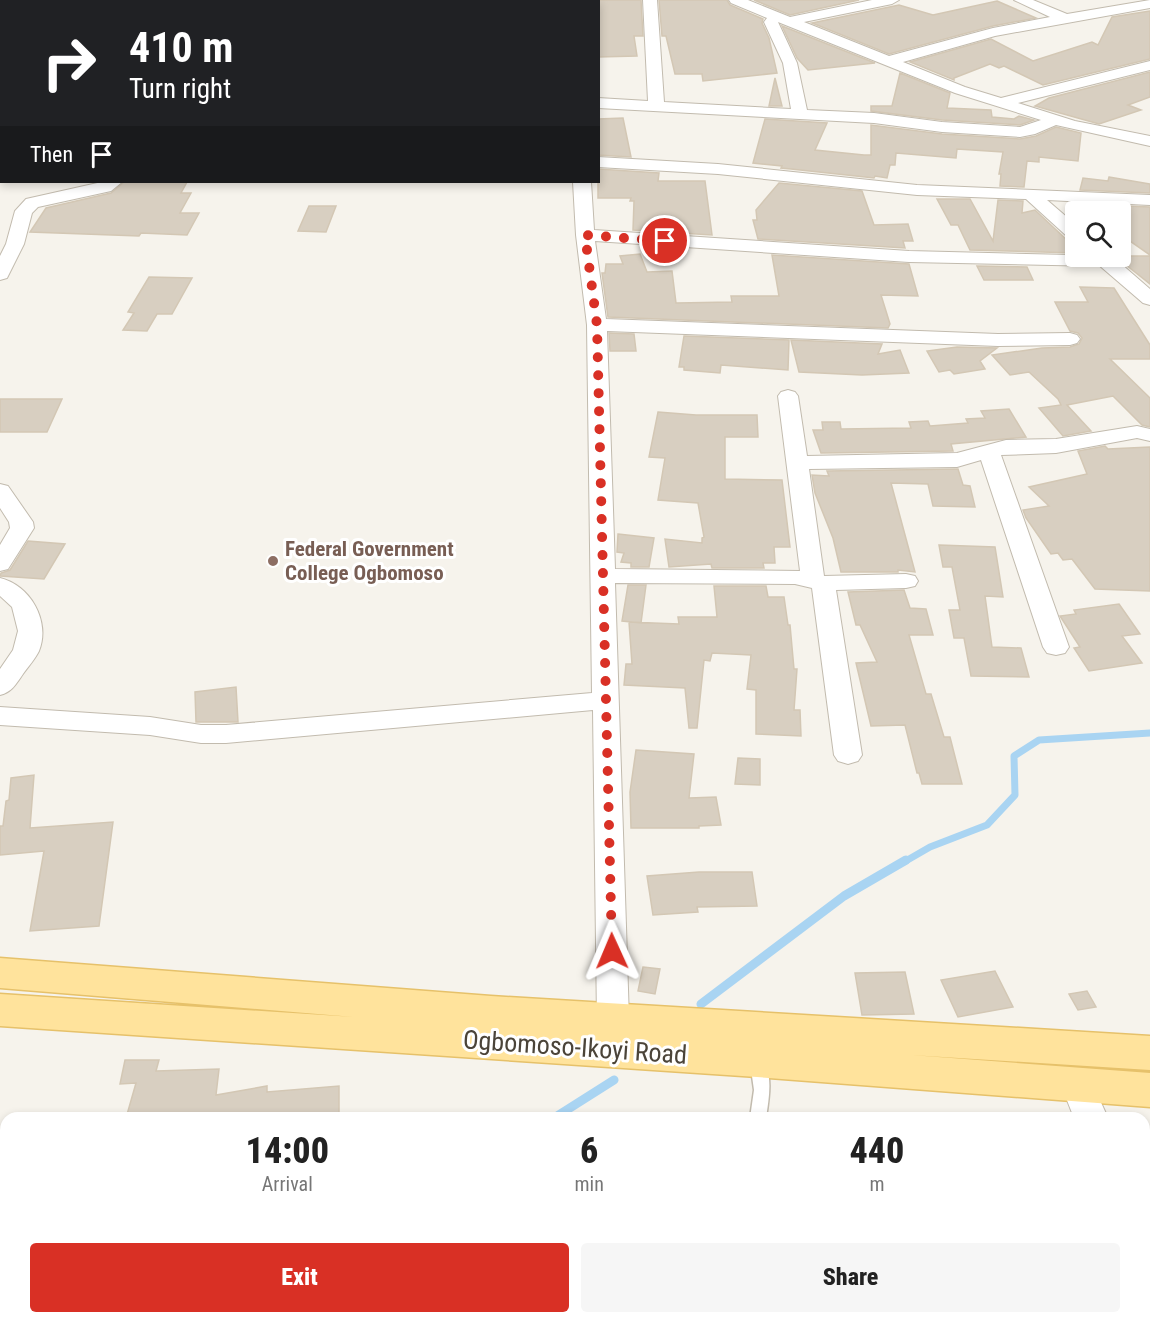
<!DOCTYPE html>
<style>
body{margin:0;font-family:"Roboto Condensed",sans-serif;background:#f6f6f6;color:#222;height:100vh;display:flex;flex-direction:column;font-size:22px;white-space:nowrap}
*{box-sizing:border-box;margin:0}
p{font-size:20px;color:#767676}
.icon{flex:none;width:33px;height:33px;fill:none;stroke:currentColor;stroke-width:2;stroke-linecap:round;stroke-linejoin:round}
.map{position:relative;flex:1;overflow:hidden}
.side{position:absolute;left:0px;top:1112px;width:1150px;height:212px;display:flex;flex-direction:column;background:#fff;border-radius:18px 18px 0 0;box-shadow:0 3px 9px #0003}
.side>*{flex:none}
.guide{position:absolute;left:0px;top:0px;width:600px;height:183px;box-shadow:0 3px 9px #0003;background:#202124;color:#fff;overflow:hidden}
.fabs{position:absolute;left:1065px;top:201px;display:grid;gap:12px}
.fabs a{display:grid;place-items:center;width:66px;height:66px;border-radius:6px;background:#fff;box-shadow:0 3px 9px #0003;font-size:30px}
.pin{position:absolute;display:grid;place-items:center;width:51px;height:51px;color:#fff;margin:-26px;border:3px solid #fff;border-radius:50%;box-shadow:0 2px 6px #0007}
.me{position:absolute;width:66px;margin:-33px;rotate:359deg;stroke-linejoin:round;filter:drop-shadow(0 0 4px #0008)}
.turn{display:flex;align-items:center;gap:21px;height:126px;padding:0 30px;font-size:27px}
.turn .icon{width:78px;height:78px;stroke-width:2.5}
.turn b{display:block;font-size:42px;line-height:51px}
.then{display:flex;align-items:center;height:57px;padding:0 30px;background:#0003;gap:12px;font-size:22px}
.eta{display:flex;justify-content:space-evenly;align-items:center;height:102px;text-align:center}
.eta b{font-size:36px;font-weight:800;line-height:42px}
.cta{display:flex;gap:12px;margin-top:auto;padding:12px 30px}
.cta a{flex:1;height:69px;border-radius:6px;background:#d93025;color:#fff;font-size:24px;font-weight:800;line-height:69px;text-align:center}
.cta a+a{background:#f6f6f6;color:#222}
.map>svg:first-child{display:block}
.lines{fill:none;stroke-linecap:round;stroke-linejoin:round}
.stream-far1{stroke:#a9d4f2;stroke-width:7}
.stream{stroke:#a9d4f2;stroke-width:9}
.building{fill:#d8cfc1;stroke:#d3c7b4;stroke-width:1.5}
.lane-casing{stroke:#c2bbae;stroke-width:3}
.street-casing{stroke:#c2bbae;stroke-width:2}
.primary-casing{stroke:#e6c16a;stroke-width:3}
.lane{fill:#fff;fill-rule:evenodd}
.street{fill:#fff;fill-rule:evenodd}
.primary{fill:#ffe39c;fill-rule:evenodd}
.route{stroke:#d93025;stroke-width:10;stroke-dasharray:0 18}
.education-dot{fill:#8d6e63;stroke:#fff;stroke-width:2}
.labels{text-anchor:middle;stroke-width:6;stroke-linejoin:round;paint-order:stroke}
.education-label{font-size:21px;font-weight:bold;fill:#785e54;stroke:#fff;text-anchor:start}
.near-street-label{font-size:26px;fill:#4b4439;stroke:#fff}
</style>
<div class="map">
<svg width="1150" height="1322" viewBox="0 0 1150 1322">
<rect width="100%" height="100%" fill="#f6f3ec"/>
<g class="lines">
<path class="stream-far1" d="M904,862l26,-15 57,-22 28,-30 -1,-39 25,-16 111,-7"/>
<path class="stream" d="M701,1004l143,-108 62,-36
M554,1118l60,-38
M70,1322l9,-5"/>
</g>
<path class="building" d="M598,0h43l2,36h-9l3,20 -39,1z
M659,0h68l3,5 33,14 -1,4 7,15 8,35 -74,8 -1,-7h-27l-9,-38h-4z
M754,0h105l-69,15z
M997,1l39,17 -43,8 -104,28 -77,-31 87,-18 34,10z
M1150,11v48l-107,26 -39,-19 -5,2 -9,-4 -36,14v2l-44,-18 81,-23 42,22 59,-19 6,3 14,-28z
M782,26l93,37 -67,7 -11,-12z
M1150,72v25l-22,8 13,5 -42,14 -64,-18 14,-8z
M900,73l50,20 -3,15 44,2 1,7 22,2 5,-3 15,4 -14,5 -78,-5 -71,-9v-5h21z
M775,78l7,28h-13z
M623,118l8,39 -33,-2v-36z
M765,119l62,4 -12,27 49,5h7v-30l71,9 78,5 16,-3 20,-9 25,6 -3,28 -39,-4v5l-12,-1 -3,26 -24,-1 1,-12h-2l4,-22 -46,-3 -1,9 -60,-5 -1,12h-5l-3,13 -12,-2 -1,2 -83,-9 -10,-1 1,-2 -29,-3z
M598,169l61,4 -1,8h47l7,54 -79,-5 1,-29h-4l1,-3h-33z
M1109,177l41,7v9l-70,-3 3,-12 25,3z
M124,182h63l-6,11h10l-11,20h19l-12,22 -46,-2 -2,3 -109,-4 16,-24 65,-15z
M779,183l83,8 12,34 34,-1 5,17h-10l2,7 -147,-9 -5,-19h4l-1,-10z
M937,199h33l23,42 5,-41 25,1 -1,12 13,-3 33,31 8,1v11l-106,-3 -12,-25h-7z
M1076,204l74,3v48l-30,-21v-22h-46z
M309,206h27l-10,26 -28,-1z
M640,254l7,18 25,-1 4,32 56,-1 -1,-6h48l-7,-41 137,9 9,32 -37,-1 9,29 -2,4 -280,-11 -6,-44h3l1,-9h17l-3,-8z
M1116,256h34v28l-34,-27z
M977,266l50,1 6,13h-49z
M149,277l43,1 -20,36h-15l-10,17 -24,-1 11,-17 -6,-1z
M1080,287l34,1 36,57v14h-40l40,39v29l-8,-2 -29,-29 -46,9 24,26 -28,5 -24,-28 22,-3 -3,-6 -29,-27 -19,3 -18,-20 50,-7 28,-1 9,-3 3,-6 -4,-5 -8,-2 -15,-29h33z
M609,333l25,1 2,17h-26z
M684,336l105,4 -1,30 -67,-5 -1,8 -36,-3v-3h-5z
M791,340l91,4 -4,10 22,-4 9,23 -47,2 -63,-3z
M957,347l40,1 -17,13 5,8 -31,5 -4,-4 -11,2 -12,-21z
M0,399h62l-15,33h-47z
M1009,409l17,28 -75,7 2,7 -132,2 -8,-23h10l-1,-8h18l1,7 70,-1 -2,-6 19,-1 2,5 38,-3 -2,-4 19,-1 -4,-7z
M658,412l38,3h61l1,22h-33v42l57,1 8,67h-16l1,16h-12l1,5h-52l-1,-4 -42,3 -4,-28 37,4v-5l2,-1 -6,-34 -40,-3 7,-42 -16,-1z
M1105,446l3,3 42,-2v144l-55,-2 -23,-30 -9,1 -5,-7 -7,1 -25,-36 -3,-8 26,-4 -20,-19 58,-13 -9,-23z
M958,469l5,16 7,1 5,21 -42,-1 -5,-22 -37,-1 24,89 -17,-2v2h-57l-8,-34 -18,-45 -3,-18 17,1 -2,-5z
M618,534l36,4 -5,29h-18v-4l-10,-1 3,-9 -7,-1z
M28,541l37,3 -21,35 -44,-3 1,-3 9,-3z
M939,545l56,2 8,50 -18,-1 7,51 29,1 8,29 -58,-1 -7,-38h-10l-5,-28h11l-8,-43h-9z
M628,585h18l-5,38 -19,-2z
M714,586h52l2,11h16l4,28h2l4,44h3l-3,41h6l1,26 -45,-2v-44l-9,-1 4,-34 -39,-2 -2,8 -6,-1 -7,68h-8l-4,-40 -61,-3 2,-21h6l-3,-42 50,2 -1,-7h39z
M904,590l6,18 16,1 7,26h-24l17,59h5l13,43h6l12,47h-40l-3,-11h-2l-12,-48 -34,1 -15,-63 21,-1 -17,-37h-4l-8,-33z
M1119,604l21,30 -18,2 20,27 -53,8 -15,-23 6,-1 -20,-31 16,-2 -2,-4z
M236,687l2,35h-42l-1,-30z
M636,750l58,4 -5,44 27,-1 5,28 -22,1v2h-68l-1,-36z
M738,758l22,1v26l-25,-1z
M34,775l-4,53 83,-6 -14,104 -69,5 14,-80 -44,4v-29h3l3,-25 3,-1 2,-22z
M699,872h53l5,34 -60,1 1,5 -45,3 -6,-39z
M643,967l17,2 -5,25 -17,-3z
M995,971l18,36 -55,10 -17,-37z
M905,972l9,42 -52,1 -7,-42z
M1087,991l9,16 -18,3 -9,-16z
M125,1060h34l-3,11 63,-2 -3,26 51,-9v6l72,-6v32h-213l10,-35 -16,1z"/>
<g class="lines">
<defs>
<path id="lane" d="M758,1056l5,2c10,18 6,40 3,60h-16l4,-28 -4,-28 3,-4z
M699,1317h18l-1,5h-18z"/>
<path id="street" d="M98,0h15l-16,2z
M252,0h14l-15,2z
M574,0h14v2h-14z
M643,0h14l7,102 127,7 -8,-46 -19,-41 3,-4 -36,-15 -2,-3h19l42,17 82,-17h27l-7,4 -88,18 85,34 104,-28 57,-11 -36,-17h19l34,14 83,-14v8l-155,28 -92,26 62,25 36,11 149,-37v9l-132,33 57,18 75,15v10l-94,-21 -21,9 -15,3 -78,-5 -68,-9 -276,-15v-10l50,3zM778,22l177,71 86,27 -21,7 -78,-5 -68,-9 -67,-3 -10,-47z
M2,111v11l-2,1v-11z
M598,157l120,7 199,21 233,10v10l-103,-5 29,25v15l-6,-1 -44,-40 -109,-4 -199,-21 -120,-7z
M102,182h20l-11,9 -73,16 -6,6 -8,31 -17,34 -7,2v-24l6,-12 9,-33 11,-12z
M573,182h18l3,48 315,21 203,5 38,33v16l-7,-2 -43,-37 -191,-4 -314,-21 11,78 392,15 72,-1 7,2 3,4 -3,4 -7,2 -72,1 -391,-15 8,238 185,2 -22,-175 3,-4 7,-2 7,2 3,4 9,60 150,-3 49,-13 50,-1 81,-13 13,3v12l-13,-3 -81,15 -55,2 68,192 -4,6 -9,2 -9,-2 -4,-6 -62,-187 -24,7 -148,2 15,107 82,-2 9,2 3,5 -3,5 -9,2 -70,2 26,165 -4,6 -10,3 -10,-3 -4,-6 -22,-167 -17,-4 -180,-1 14,437 -5,9 -11,4 -11,-4 -5,-9 -4,-310 -367,33h-25l-51,-8 -150,-10v-18l150,10 51,8h25l366,-32 -5,-368 -11,-90z
M0,484l8,2 25,36 1,6 -26,41 -8,2v-26l10,-17 -1,-6 -9,-14z
M0,578c30,7 51,43 39,73 -4,8 -11,16 -16,23 -7,10 -11,18 -23,21v-26l13,-19 5,-19 -6,-24 -12,-11z
M1077,1072l12,4 19,42h-34l-13,-33 4,-9z
M1144,1225l6,2v43l-6,-2z"/>
<path id="primary" d="M0,958l491,38 659,40v34l-239,-15 239,18v34l-393,-30 -757,-51v-32l354,23 -354,-29z"/>
</defs>
<use href="#lane" class="lane-casing"/>
<use href="#street" class="street-casing"/>
<use href="#primary" class="primary-casing"/>
<use href="#lane" class="lane"/>
<use href="#street" class="street"/>
<use href="#primary" class="primary"/>
</g>
<g class="lines">
<path class="route" d="M612,951l-15,-626 -12,-90 80,6"/>
</g>
<circle class="education-dot" cx="273" cy="561" r="6"/>
<g class="labels">
<g class="education-label">
<text x="285" y="556">Federal Government<tspan x="285" dy="24">College Ogbomoso</tspan></text>
</g>
<g class="near-street-label">
<text transform="translate(575 1047) rotate(4)" y="9">Ogbomoso-Ikoyi Road</text>
</g>
</g>
</svg>
<div class="fabs">
<a><svg class="icon" aria-label="search" viewBox="0 0 24 24"><circle cx="10" cy="10" r="6"/><path d="M15 15l6 6"/></svg></a>
</div>
<div class="pin" style="left:665px;top:241px;background:#d93025"><svg class="icon" aria-label="arrive" viewBox="0 0 24 24"><path d="M6 21V4h12l-3 4 3 4H6"/></svg></div>
<svg class="me" style="left:612px;top:951px" viewBox="-20 -20 40 40"><path d="M0-17L14 15 0 8-14 15z" fill="#d93025" stroke="#fff" stroke-width="4"/></svg>
<div class="guide">
<div class="turn"><svg class="icon" aria-label="right" viewBox="0 0 24 24"><path d="M7 20v-9h11M14 6l5 5-5 5"/></svg><div><b>410 m</b>Turn right</div></div>
<div class="then">Then<svg class="icon" aria-label="arrive" viewBox="0 0 24 24"><path d="M6 21V4h12l-3 4 3 4H6"/></svg></div>
</div>
<section class="side">
<div class="eta">
<div><b>14:00</b><p>Arrival</p></div>
<div><b>6</b><p>min</p></div>
<div><b>440</b><p>m</p></div>
</div>
<div class="cta"><a>Exit</a><a>Share</a></div>
</section>
</div>
